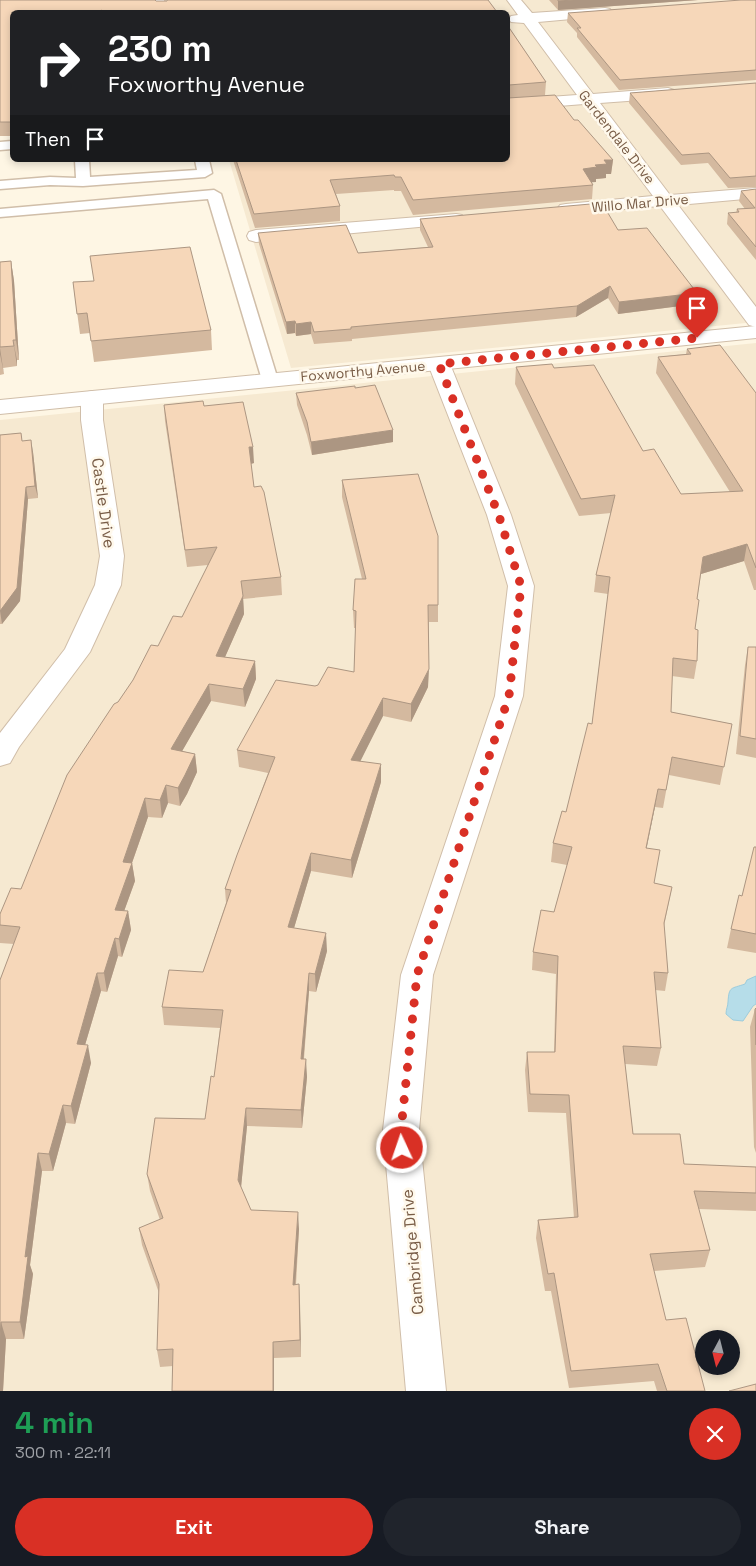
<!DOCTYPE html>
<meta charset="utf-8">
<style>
body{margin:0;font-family:"Space Grotesk",sans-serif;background:#20242c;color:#f1f3f6;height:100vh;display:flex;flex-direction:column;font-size:19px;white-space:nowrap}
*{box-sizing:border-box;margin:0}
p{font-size:16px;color:#9ea1a6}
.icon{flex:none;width:28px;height:28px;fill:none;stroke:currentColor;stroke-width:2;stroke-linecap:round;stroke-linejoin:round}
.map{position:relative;height:1391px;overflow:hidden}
.sheet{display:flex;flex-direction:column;background:#171b24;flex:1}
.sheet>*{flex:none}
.top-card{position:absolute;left:10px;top:10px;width:500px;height:152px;border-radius:8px;box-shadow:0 2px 8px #0003;background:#202124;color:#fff;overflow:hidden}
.needle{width:32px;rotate:187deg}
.fabs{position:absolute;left:695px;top:1330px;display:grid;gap:10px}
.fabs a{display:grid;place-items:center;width:45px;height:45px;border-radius:50%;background:#171b24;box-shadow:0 2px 8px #0003;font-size:25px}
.pin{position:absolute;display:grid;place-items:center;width:42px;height:42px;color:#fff;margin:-51px -21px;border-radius:50% 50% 50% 0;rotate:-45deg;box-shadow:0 0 5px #0007}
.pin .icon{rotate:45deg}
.me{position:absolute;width:55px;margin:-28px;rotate:357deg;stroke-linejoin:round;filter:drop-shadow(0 0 4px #0008)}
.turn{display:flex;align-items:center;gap:18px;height:105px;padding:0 15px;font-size:22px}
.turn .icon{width:65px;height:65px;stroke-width:2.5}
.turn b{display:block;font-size:35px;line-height:42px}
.then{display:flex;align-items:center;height:48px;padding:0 15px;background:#0003;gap:10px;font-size:19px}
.round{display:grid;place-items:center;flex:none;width:52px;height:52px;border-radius:26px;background:#20242c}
.headline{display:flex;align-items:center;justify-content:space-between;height:85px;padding:0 15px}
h1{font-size:30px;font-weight:600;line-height:38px;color:#1e9e55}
.button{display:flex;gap:10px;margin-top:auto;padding:10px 15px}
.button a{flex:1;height:58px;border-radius:30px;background:#d93025;color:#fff;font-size:20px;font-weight:600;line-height:58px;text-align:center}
.button a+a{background:#20242c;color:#f1f3f6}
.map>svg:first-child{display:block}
.residential{fill:#f6e9d1;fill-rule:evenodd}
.water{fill:#b6dde9;stroke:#9cccdc}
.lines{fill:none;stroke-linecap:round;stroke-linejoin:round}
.service-casing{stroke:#d0bea9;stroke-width:3}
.minor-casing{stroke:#d0bea9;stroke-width:2}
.tertiary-casing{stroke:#d0bea9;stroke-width:2}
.service{fill:#fff;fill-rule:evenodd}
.minor{fill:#fff;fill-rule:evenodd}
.tertiary{fill:#fff;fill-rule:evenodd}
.wall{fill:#d4b99f}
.shaded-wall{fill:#ac9682}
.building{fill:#f6d7b9;stroke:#ac9682}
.route{stroke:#d93025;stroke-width:9;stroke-dasharray:0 16.2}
.labels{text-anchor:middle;stroke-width:5;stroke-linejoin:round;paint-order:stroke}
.far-street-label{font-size:14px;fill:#795d47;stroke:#fff9ec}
.street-label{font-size:16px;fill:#795d47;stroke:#fff9ec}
</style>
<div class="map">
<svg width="756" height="1391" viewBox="0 0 756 1391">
<rect width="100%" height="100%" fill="#fef6e4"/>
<path class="residential" d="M179,0h577v322l-465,46 -62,-208h279v-148h-326z
M756,343v1048h-756v-971zM704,1339h27v27h-27z"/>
<path class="water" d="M756,976v28l-3,2 -10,15 -10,-1 -7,-6c0,-5 2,-8 2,-12 1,-16 3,-13 17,-18l2,-4z"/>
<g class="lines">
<defs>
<path id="service" d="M154,0h10l4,12h-10z
M12,141v8l-12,1v-8z
M75,160h14l1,17 107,-7 -2,-10h14l3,13 -7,4 -122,9 -33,-1 -50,4v-8l50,-4 26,1z
M214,190l7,4 57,186 -2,4h-12l-2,-4 -54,-181 -208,18v-8z"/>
<path id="minor" d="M507,0h14l11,13 73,-5 5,1 2,3 -2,3 -5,1 -67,6 55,72 75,-6 6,2 2,3 -2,3 -6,2 -68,5 70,92 86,-7v10l-78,7 78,102v20l-7,-2 -89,-119 -94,8 -6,-1 -3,-4 3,-4 6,-1 87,-8 -69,-92 -76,6v-10l69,-5 -53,-72 -13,-1 -2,-3 2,-3 7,-1z
M456,214l6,1 3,4 -3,4 -206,19 -7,-2 -2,-4 2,-4 7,-2z
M439,358l7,2 4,4 61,151 23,71 -11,110 -90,279 -14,155 27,261h-40l-23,-261 18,-155 94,-279 13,-110 -21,-71 -59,-151 4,-4z
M92,391l8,2 3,5v22l21,136 -3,29 -31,67 -71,95 -9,16 -10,3v-33l65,-84 30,-64 5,-29 -19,-136v-22l3,-5z"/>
<path id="tertiary" d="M756,326v12l-756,76v-14z"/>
</defs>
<use href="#service" class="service-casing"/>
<use href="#minor" class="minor-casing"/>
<use href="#tertiary" class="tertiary-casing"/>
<use href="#service" class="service"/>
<use href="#minor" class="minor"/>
<use href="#tertiary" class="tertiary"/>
</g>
<path class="wall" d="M0,0l156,1 332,-1 -476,12v124h-12z
M549,0h149l-140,10z
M756,0v80l-137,10 -42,-53v-4l-10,-11 1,-9z
M508,26l38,56 -1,13 29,25 39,40 -2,14h-5v4l-10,1v3h-4l1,3 -1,14 -179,16 -12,-24h-7v-1l-58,4 4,12v15l-85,7 -22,-68h275z
M756,83v104l-28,1 -20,-25 -27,2 -52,-62 1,-10z
M756,189v71l-29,-36 1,-11h8l1,-4h8l-6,-8 2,-10z
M420,219l198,11 79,63 -1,11 -78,10 -10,-16 -32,19 -224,22v2l-38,3 -3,-10 -15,2 -1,-3 -8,1 -28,-90 -1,-11 100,20 70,-6 -8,-17z
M11,261l3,20 5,79h-2v6l-14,2 1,6 -4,1v-113z
M73,282l138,48 1,20 -118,12 -4,-29 -10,1z
M687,349l69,44v197h-2l-10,-29 -43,13 -4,25 -2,30 2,32 -3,18 -22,-3 -1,36 61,12 -12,61 -51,-10 -6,33 -8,-1 -9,41 8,35 18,4 -8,39 4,47 -3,18 -10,-1 6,58 -4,18 -32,-2 8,70 51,30 72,3v44l-57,-2 11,41 -5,17 -51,4 12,49 39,71h-48l-3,-10 -85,7 -18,-97h-6l-9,-53 2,-18 36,-2 -8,-105 -38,-1 -3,-42 2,-18h27l2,-78 -24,-4 1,-18 21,-40 13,-47 -16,-3 2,-19 13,-31 26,-88 16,-130 -14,-2 2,-17 15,-62 -32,3 -64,-132 1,-17 38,1 89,83 38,43 49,-2 -74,-119 2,-16 28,-3z
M296,393l97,49 -81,13 -5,-20 -10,-30z
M164,405l40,1 50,57 -3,1 3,23 27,90 1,18 -39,4 1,15 -19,43 30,4 1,18 -11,28 -34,-6 -29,50 13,3 2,18 -10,22 -7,12 -12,-3 -6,15 -14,-1 -16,46 3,18 -11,30h4l3,19 -9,27 -4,-1 -11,36 -6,-1 -16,54 6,18 -16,61 -9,-1 -13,48h-11l-12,94 3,9 -9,65h-18l-3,52h-3v-411l14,-36 -14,-1v-29l21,-25 97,-187 40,-56 24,-29 26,-52 -21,2 -22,-146z
M21,433l1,8 11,11 5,46 -10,1 -8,102 -18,23h-2v-189z
M342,480l96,125v17h-9l-1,65 -17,35 -28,-6 -23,45 21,21 -29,96 -41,-7 -17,57 33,23 -11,41 -7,-1 -5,68 3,18 -5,51 -55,-2 -6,61 10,23 48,19 -3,56 3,-1 2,73 -27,1v33h-102l1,-25 -13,1 -3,-17 2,-57 -17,-48 -3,-17 21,-8 -10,-29 -3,-17 58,-55 9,-42 6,-49 -56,-3 -2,-18 41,-35 23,-69 -1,-14 43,-116 -29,-6 -2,-17 78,-64 39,-14 2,-44h-2l-1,-18 9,-31 -20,-82z
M748,647h8v111l-20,-4 9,-89z
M756,847v106l-29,-5 4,-19 11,-33z
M756,1008v145l-2,-6 -4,-120 5,-18z"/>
<path class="shaded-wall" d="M574,0h124l-140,10v-9z
M604,160h9l-2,14h-5v4l-10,1v3l-14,1 1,-14 12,-4z
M11,261l3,20 5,79 -3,-20z
M610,286l-2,12 -32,19 1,-11z
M697,293l-1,11 -78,10 1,-12z
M295,321v12l-8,1 -1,-12z
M311,322v12l-15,2v-12z
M13,340l4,20v6l-3,-20z
M0,348l3,20 1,6 -4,-20z
M393,430v12l-81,13 -1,-13z
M31,440l2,12 5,46 -3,-12z
M249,447h4l1,16 -4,1z
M26,487l2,12 -8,102 -18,23 -2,-13z
M747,544l-3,17 -43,13 2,-17z
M243,596l1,18 -26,59 -2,-17z
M255,661l1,18 -11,28 -2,-18z
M429,669l-1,18 -17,35v-18z
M209,684l2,17 -38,66 -2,-18z
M383,698v18l-31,62 -1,-18z
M195,754l2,18 -10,22 -7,12 -2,-18z
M381,764v18l-29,96 -1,-18z
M166,785l2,18 -6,15 -2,-18z
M658,789l-3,18 -12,59 3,-18z
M145,798l3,19 -22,63 -3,-18z
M311,853v18l-22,74 -1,-18z
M132,863l3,18 -17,47 -3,-18z
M128,911l3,19 -9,27 -3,-18z
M326,933l1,18 -11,41 -1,-18z
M115,938l3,18 -11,36 -3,-19z
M97,973l4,18 -21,71 -3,-18z
M309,973v18l-7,86 -1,-18z
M88,1045l3,18 -16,61 -4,-18z
M306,1059l1,18 -5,51 -1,-18z
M63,1105l3,18 -13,48 -4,-17z
M246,1108l1,18 -7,72 -2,-18z
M38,1153l4,18 -12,94 3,9 -9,65 -4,-17 5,-65z
M298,1212l1,17 -5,73 -1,-17z
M299,1284l1,18 1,55 -1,-17z
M1,1322l5,17 -3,52h-3v-53z
M273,1342l1,16v33h-1z"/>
<path class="building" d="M0,0h155l1,1h11v-1h321l9,12h-308l-1,-1 -5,1h-80l-1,-2 -3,2h-87v110h-12z
M558,0h16l-16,1z
M741,0h15v70l-136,10 -43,-52h4l-13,-15z
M508,26l2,3 36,53 -37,3 -1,1z
M756,83v93l-26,2 -21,-25 -27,2 -52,-62z
M555,95l19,25h4l35,40h-9l3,4 -12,1 2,2 -14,2 10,16 -180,15 -12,-23h-6l-1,-2 -64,5 10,26 -86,8 -18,-54h272v-62z
M756,189v58l-28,-34 11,-1 -2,-3 18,-1 -14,-17z
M602,203l16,27 29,-2 50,65 -78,9 -9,-16 -33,20 -226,21v2l-37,3 -3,-10 -15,2 -1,-3 -9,1 -28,-89 88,-8 12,28 75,-6 -13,-28z
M190,247l21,83 -120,11 -4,-28 -10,1 -4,-32 21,-1 -4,-25z
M11,261l5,79h-3l1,6 -14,1v-85z
M720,345l36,48v175l-9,-24 -44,13 -6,42 2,1 -4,29 3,1 -1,31 -24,-3 -2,54 61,12 -8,43 -52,-10 -6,33 -8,-1 -12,59 14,2 -6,33 18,4 -8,36 4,50 -14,-1 7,76 -38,-2 10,88h47l4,30 72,3v26l-62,-2 16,59 -60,4 16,66 20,-2 19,73h-38l-9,-27 -87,7 -17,-98 -6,1 -10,-54 40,-3 -9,-122 -39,-1 -3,-42h28l3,-96 -25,-4 8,-42 13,2 18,-65 -19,-4 9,-32 4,1 22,-89 4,1 18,-147 -14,-2 19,-80 -34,4 -65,-132 36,-3 2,4 40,-3 49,86 11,-2 27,45 62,-3 -85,-134 33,-3 -4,-5z
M375,385l18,45 -82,12 -4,-20 -11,-29 59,-7v2z
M203,401l1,5 39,-4 10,45h-4l5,40 7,-1 3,6 17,85 -40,4 2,15 -27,60 39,5 -12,28 -34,-5 -38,65 24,5 -10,21 -7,13 -12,-3 -6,15 -15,-2 -22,64 9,1 -17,47 13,1 -9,28 -4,-1 -11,35h-7l-20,71 11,1 -17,61 -8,-1 -14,49 -11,-1 -13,104 3,-1 -8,66h-19l-1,16v-358l20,-53 -20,-2v-11l11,-26 10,1 46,-114 47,-71 4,-2 15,-22 18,-35 7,1 15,-30 9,1 35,-70 -32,3 -21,-145z
M21,433l1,8 9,-1 4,46 -9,1 -9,101 -17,23v-176z
M418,474l20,62v69h-10l1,64 -18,35 -28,-6 -32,62 30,4 -30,96 -40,-7 -23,74 38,6 -11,41 -6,-1 -8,86h5l-5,51 -55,-2 -8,72 13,30 47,2 -5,73 6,-1 1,56 -27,2v49h-101l1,-42 -16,1 2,-66 -20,-56 24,-10 -16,-44 8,-56 50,1 6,-43 3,1 9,-67 -61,-3 7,-37 34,2 28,-82 -6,-1 12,-34 38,-98 -38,-7 39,-70 39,6 3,-1 10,-18 26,5 2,-61 -3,-1 2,-31h11l-24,-99z
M748,647h8v92l-16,-3z
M754,847h2v87l-25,-5 8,-34 3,1z
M756,1008v37l-1,-36z
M756,1384v7h-27z"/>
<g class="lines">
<path class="route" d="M402,1148l-1,-18 16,-155 92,-279 12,-110 -22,-70 -60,-152 258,-26"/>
</g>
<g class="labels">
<g class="far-street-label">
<text transform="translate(617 137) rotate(52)" y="5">Gardendale Drive</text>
<text transform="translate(640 203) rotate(-5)" y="5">Willo Mar Drive</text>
<text transform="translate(363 371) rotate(-5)" y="5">Foxworthy Avenue</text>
</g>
<g class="street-label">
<text transform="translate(104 503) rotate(82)" y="6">Castle Drive</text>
<text transform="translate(412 1252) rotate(-95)" y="6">Cambridge Drive</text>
</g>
</g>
</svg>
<div class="fabs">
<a><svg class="needle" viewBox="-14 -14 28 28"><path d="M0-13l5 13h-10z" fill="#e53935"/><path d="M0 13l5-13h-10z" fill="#9ea1a6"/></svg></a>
</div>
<div class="pin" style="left:697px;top:338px;background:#d93025"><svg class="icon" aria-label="arrive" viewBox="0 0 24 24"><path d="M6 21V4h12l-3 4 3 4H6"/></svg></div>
<svg class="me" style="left:402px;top:1148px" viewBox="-20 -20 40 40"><circle r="17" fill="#d93025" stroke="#fff" stroke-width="3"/><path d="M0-11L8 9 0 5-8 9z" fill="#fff"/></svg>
<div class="top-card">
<div class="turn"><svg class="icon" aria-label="right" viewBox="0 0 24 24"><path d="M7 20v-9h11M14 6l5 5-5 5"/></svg><div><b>230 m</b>Foxworthy Avenue</div></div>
<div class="then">Then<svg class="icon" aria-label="arrive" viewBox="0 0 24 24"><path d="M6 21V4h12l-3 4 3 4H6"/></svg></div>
</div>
</div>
<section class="sheet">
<div class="headline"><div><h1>4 min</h1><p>300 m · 22:11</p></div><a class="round" style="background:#d93025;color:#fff"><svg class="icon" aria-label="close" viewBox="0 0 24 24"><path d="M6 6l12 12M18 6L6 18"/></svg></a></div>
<div class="button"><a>Exit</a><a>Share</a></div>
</section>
